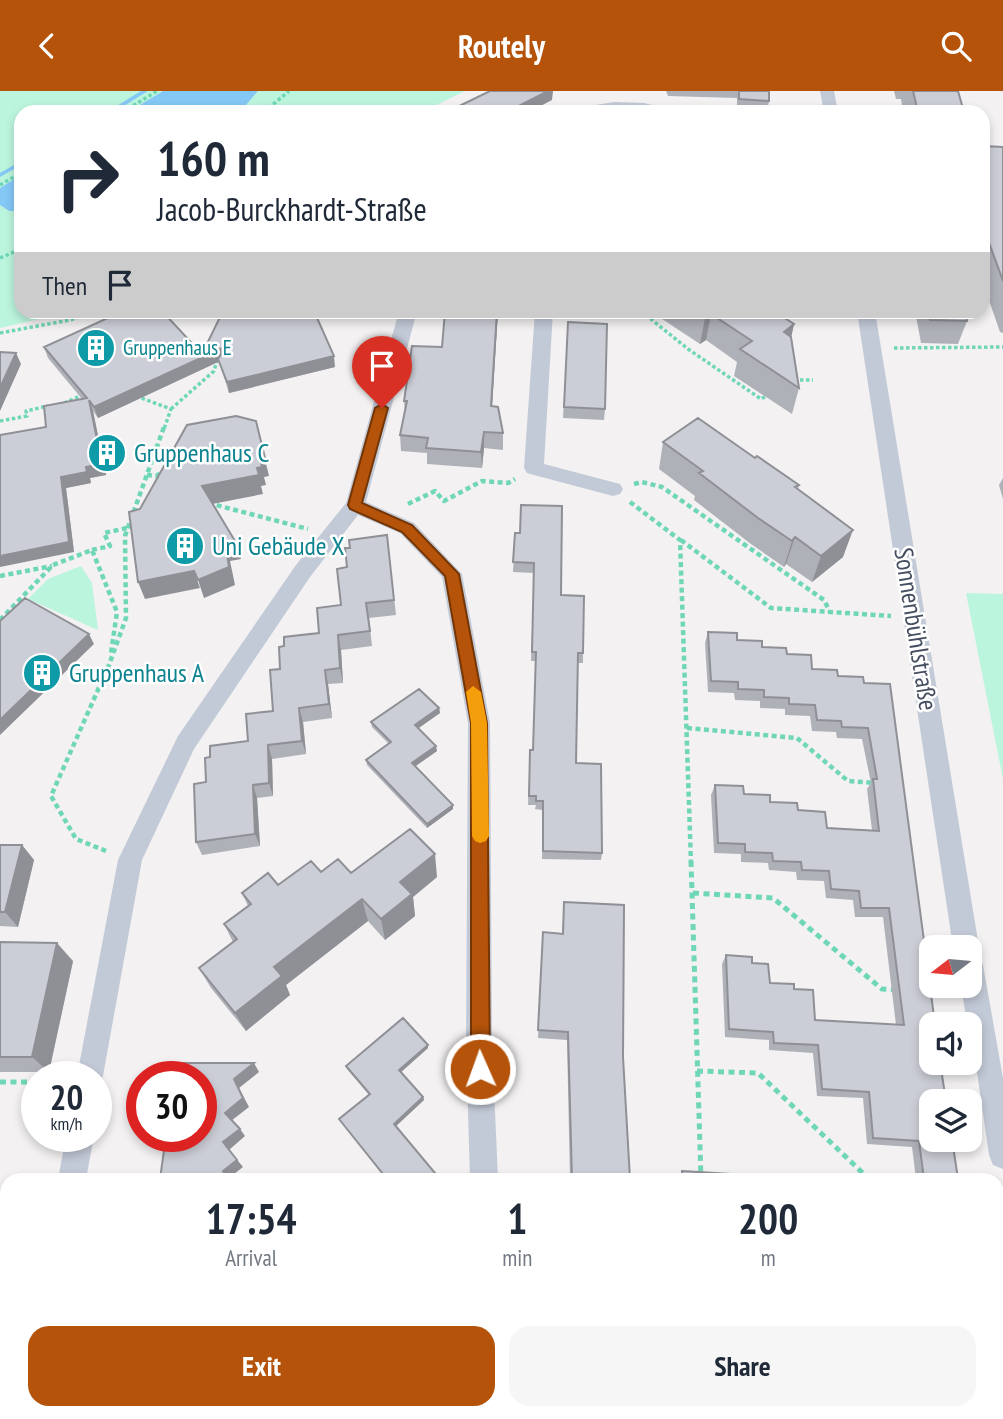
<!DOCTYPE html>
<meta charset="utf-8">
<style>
body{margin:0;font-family:"PT Sans Narrow",sans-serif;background:#f6f6f7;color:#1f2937;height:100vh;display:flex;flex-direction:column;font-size:26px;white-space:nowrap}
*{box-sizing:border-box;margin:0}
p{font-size:23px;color:#747a83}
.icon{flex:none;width:38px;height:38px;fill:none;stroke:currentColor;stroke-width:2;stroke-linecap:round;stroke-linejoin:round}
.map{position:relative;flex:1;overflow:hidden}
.drawer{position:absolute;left:0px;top:1082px;width:1004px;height:247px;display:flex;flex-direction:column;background:#fff;border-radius:21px 21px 0 0;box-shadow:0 4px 10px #0003}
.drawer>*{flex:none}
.hud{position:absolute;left:14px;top:14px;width:976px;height:214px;border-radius:21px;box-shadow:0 4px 10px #0003;background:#fff;color:#1f2937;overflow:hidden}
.needle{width:46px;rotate:254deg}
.buttons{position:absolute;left:919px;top:844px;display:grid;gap:14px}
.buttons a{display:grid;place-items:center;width:63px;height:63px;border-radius:14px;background:#fff;box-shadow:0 4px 10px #0003;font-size:35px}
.speed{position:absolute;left:21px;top:970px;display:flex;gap:14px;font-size:35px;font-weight:700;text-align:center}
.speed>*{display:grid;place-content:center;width:91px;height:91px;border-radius:50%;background:#fff;box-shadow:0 4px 10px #0003;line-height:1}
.speed small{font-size:18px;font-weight:400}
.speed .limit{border:10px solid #d22;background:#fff;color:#111}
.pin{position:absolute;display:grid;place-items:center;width:60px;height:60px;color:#fff;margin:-72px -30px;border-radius:50% 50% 50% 0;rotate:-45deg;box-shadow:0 0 7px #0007}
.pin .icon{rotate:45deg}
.me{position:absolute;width:77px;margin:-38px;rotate:358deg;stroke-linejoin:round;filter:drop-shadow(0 0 5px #0008)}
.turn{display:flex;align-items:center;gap:24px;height:147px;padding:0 28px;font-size:32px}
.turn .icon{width:91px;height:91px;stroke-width:2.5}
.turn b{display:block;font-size:49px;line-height:60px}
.then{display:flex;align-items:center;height:66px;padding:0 28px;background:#0003;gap:14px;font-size:26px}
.eta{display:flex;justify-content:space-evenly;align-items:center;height:119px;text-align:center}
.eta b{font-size:42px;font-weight:700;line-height:49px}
.primary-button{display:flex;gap:14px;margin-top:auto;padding:14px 28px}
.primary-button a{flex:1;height:80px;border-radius:21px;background:#b45309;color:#fff;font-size:28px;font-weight:700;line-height:80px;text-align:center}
.primary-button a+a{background:#f6f6f7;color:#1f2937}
header{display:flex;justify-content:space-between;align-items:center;height:91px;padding:0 28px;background:#b45309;color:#fff;font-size:32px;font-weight:700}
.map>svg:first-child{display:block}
.green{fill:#bcf5dd}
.water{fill:#84c8f6}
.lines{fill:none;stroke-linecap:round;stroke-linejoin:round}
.stream{fill:#84c8f6;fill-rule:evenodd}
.path-far2{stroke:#6fd7b8;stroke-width:3.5;stroke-dasharray:3.5 2.5;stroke-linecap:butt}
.path-far1{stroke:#6fd7b8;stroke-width:4.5;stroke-dasharray:5 3.5;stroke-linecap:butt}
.path{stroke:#6fd7b8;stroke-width:5;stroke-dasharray:6 4.5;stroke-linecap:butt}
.street{fill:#c3cad7;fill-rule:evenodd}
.wall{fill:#afb1b9}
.shaded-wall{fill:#8f9096}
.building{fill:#ccced7;stroke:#8f9096;stroke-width:2}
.route{fill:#b45309;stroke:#753606;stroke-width:2}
.slow{fill:#f59e0b}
.labels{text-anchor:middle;stroke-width:5;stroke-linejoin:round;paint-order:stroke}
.far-culture-label{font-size:21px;fill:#0d838f;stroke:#fff;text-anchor:start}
.culture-label{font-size:26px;fill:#0d838f;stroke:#fff;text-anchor:start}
.street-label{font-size:26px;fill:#464f61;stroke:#fff}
</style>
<header><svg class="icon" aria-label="back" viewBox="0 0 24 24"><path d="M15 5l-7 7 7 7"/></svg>Routely<svg class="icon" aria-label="search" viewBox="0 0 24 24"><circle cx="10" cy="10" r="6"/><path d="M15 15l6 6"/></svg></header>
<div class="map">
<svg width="1003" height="1328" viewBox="0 0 1003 1328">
<rect width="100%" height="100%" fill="#f3f1f1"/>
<path class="green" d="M0,0h163l-35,21h-107v63l-21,13z
M258,0h207l-43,21h-182z
M0,114l9,6h12v100l49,1 -70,16z
M81,475l11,17 6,47 -70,-31 20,-20z
M966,502l37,1v185z"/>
<path class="water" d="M163,0h95l-18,21h-112z
M21,84v36h-12l-9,-6v-17z"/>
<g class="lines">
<path class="stream" d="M141,0h7l-34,21h-7z
M21,70v4l-21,12v-4z"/>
<path class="path-far2" d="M123,21l34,-21
M264,21l25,-21
M0,94l21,-12
M0,167l21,-9
M641,220l47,38 73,50 7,-4
M0,242l70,-13 27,-9
M894,257l109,-1
M794,289h19
M136,305l35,13 -7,20
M64,312l21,-9
M171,318l43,-38 3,-11
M0,330l27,-5 -1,-5 22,-5"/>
<path class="path-far1" d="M147,384l9,1 7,-4
M634,393l8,-2 20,5 162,113 6,12
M210,409l6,5 92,24
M630,411l50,38 11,323
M408,413l27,-13 9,10 38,-20 26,2 7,-4
M681,449l90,68 120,8
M92,459l18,-4 -6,-13 23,-5
M0,485l52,-10
M0,529l53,-55 39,-15 25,62 -6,41
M687,637l110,10 51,43 28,2
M106,760l-30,-12 -25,-43 58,-131 17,-47 -1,-82 39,-109"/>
<path class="path" d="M691,770l10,318
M693,802l80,5 109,91 14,1
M926,901l23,2
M697,980l61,2 111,106
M0,991h37
M998,1151h5
M831,1321l7,7"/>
<path class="street" d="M820,0h14l4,21h-14z
M614,11l30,1 24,6 2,3h-92l12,-6z
M399,220h18l-51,191 48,21 48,51 28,149 2,320 6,136h-28l-4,-136 2,-320 -26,-146 -42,-44 -42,-18 -48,62 -116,172 -52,111 -39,216 -7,11v-11h-19l41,-216 60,-124 118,-171 50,-62z
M535,220h18l-9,153 76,20 3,5 -3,5 -7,2 -79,-21 -7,-2 -3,-5z
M857,220h18l104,636 -4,8 4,2 4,8 20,113v91l-10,-4 -4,-10 -19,-131h-3l-6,-39h9v-38h-17z
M66,1045h28l-8,43h-28z
M14,1321h30l-1,7h-30z
M471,1321h30v7h-30z"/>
</g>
<path class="wall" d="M666,0h103v10l-2,10 -30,-1v-12l-69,-2z
M894,0h64l6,21h-61l-2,-13h-5z
M984,55l19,1v186l-3,-1 -16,-46z
M120,220h42l40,43 133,13 -106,26 -10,-32 -121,57 -5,-7 13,64 -16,3 1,5 -25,5 8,64 -28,-125 36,-28 -34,-41 -4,-11 77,-34z
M445,220h53l-6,96 11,26v17l-19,-2 -2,20 -55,-4v-11l-26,-2 -1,-16 5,-22 -1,-12 38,-54z
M650,220h124l20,13 -3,14 8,50 -7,26 -58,-38 3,-14 -31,-22 -6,4z
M915,220h50l2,10 -9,23 -37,-1z
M568,231l37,87 -1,11 -41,-2z
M663,351l92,16 44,27 -1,4 45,68 -31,25 -26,-18 -2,3 -33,-23 -57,-44 1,-4 -36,-27z
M1003,387v21l-4,-14z
M515,442l46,62 22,58v10h-5l-2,100 26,90 -1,7 -59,-1 1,-49 -8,-1 1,-4h-8l2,-55h3l3,-89h-5l3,-88 -21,-1z
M387,444l9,80 -27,3 3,28 -31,4 2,33 -15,1 4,34 -29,4 3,32 -34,5 1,37 -16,2 3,48 -58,9 -6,-13 14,-85 38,-16 25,-30 11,-65 35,-13 22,-28 9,-57z
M708,541l79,22 25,15 26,7 25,1 65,300 30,202h-42l-4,-32 -45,-3 -4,-46 -46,-2 -4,-43 -44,-3v-10l-44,-3 -3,-73 4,-9 26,8 18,20 24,6 21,31 81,5 -13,-108h-28l-2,-17 -27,-2 -2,-17 -27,-1 -1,-8 -27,-2 -1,-7 -27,-1v-8l-27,-1 -3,-58 4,-10 83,25 29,18 45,2 -5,-41 4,-6 -9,-44 -25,-1 -1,-6 -24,-1 -2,-15 -25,-1v-6l-25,-1v-7l-25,-1 -1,-7 -26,-1 -3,-49z
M439,617l1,5 -22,15 19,23 -22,15 38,43 -26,19 -60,-63 -1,-5 23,-16 -17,-17 -1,-5z
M0,754h22l12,15 -16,67 -18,-1z
M321,781l116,5 -24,20 2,19 -30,24 -17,-19 -82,64 4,10 -44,36 -35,-43 -12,-20 34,-26 -9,-18 24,-18 -6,-13 36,-8z
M564,811l59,155 7,122h-60l-3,-139 -29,-2 5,-106 19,1z
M0,851l73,19 -24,111h-49z
M428,954v3l-27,24 22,25 1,3 -28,26 44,53h-54l-47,-60 30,-24 -22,-26 -1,-3z
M939,1321h59l2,7h-60z"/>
<path class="shaded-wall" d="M548,0h5l-1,9 -23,12h-22z
M497,220h1l-7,112v-17z
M711,223l-5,26 -6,4 5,-26z
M794,233l-6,27 -4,-19z
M227,255l2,11 -131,61 -4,-11z
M16,262l5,11 -21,47v-23z
M334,265l1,11 -106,26 -2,-11z
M89,309l4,11 13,64 -16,3 1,5 -25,5 8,64 -74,15v-11l61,-79 25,-10z
M256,330l13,55 -5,1 2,8 -5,1 2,8 -56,11 -5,-19 55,-18 3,-10z
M484,341v16l-2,20 -1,-16z
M853,439l-10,27 -31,25 9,-26z
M795,446l-9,27 -2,3 8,-26z
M235,450l6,18 -11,2 5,24 -31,13 -6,-18 27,-37z
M194,480l6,17 -55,11 -7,-17z
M89,543l5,10 -94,91v-15z
M338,544l3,15 2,33 -3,-15z
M325,579l3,14 4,34 -3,-14z
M299,617l4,14 3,32 -4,-13z
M439,617l1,5 -24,17 -1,-5z
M268,654l4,14 1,37 -4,-13z
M436,655l1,5 -24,17 -1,-5z
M253,694l4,13 3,48 -5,-12z
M453,714v4l-26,19v-4z
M22,754l12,15 -16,67 -13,-15z
M435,763l2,23 -24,20 2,19 -30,24 -4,-21 19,-37z
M362,808l6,22 -82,64 4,10 -44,36 -11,-18 39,-46z
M57,852l16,18 -24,111 -17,-15z
M428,954v3l-28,25 -1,-3z
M254,972l5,9 -20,16 10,19 -18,14 -6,-8 9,-34z
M423,1006l1,3 -29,27 -1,-3z
M240,1038l5,7 -16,14 14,17 -14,11 1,1h-3l-4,-8v-29z
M0,1143l7,3v33l-7,32z
M222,1321h16l-7,7h-16z"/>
<path class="building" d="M490,0h58l-41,21h-60z
M739,0h30v10l-30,-2z
M913,0h45l6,21h-46z
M984,55l19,1v134l-19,-52z
M123,220h39l40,43 21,-43h91l20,45 -107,26 -9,-23 9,-13 -133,61 -5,-7 13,64 -16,3 1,5 -26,5 8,65 -69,14v-121l46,-8 -2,-21 43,-8 -43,-51z
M445,220h52l-6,95 7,1 5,26 -19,-1 -3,20 -55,-4 2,-10 -28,-3 7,-34h-3l8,-55 30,1z
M694,220h80l20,13 -10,8 7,5 8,51 -59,-39 12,-8 -41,-27 -6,4z
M928,220h37l2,10 -37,-1z
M568,231l39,2 -2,85 -41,-2z
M0,261l16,1 -16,35z
M236,325l20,5 9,37h-5l2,9 -5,1 2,7 -57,11 33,55 -10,2 4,24 -31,13 -4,-9 -56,11 -9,-70 11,-3 47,-84z
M698,327l57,40 2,-2 42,29 -4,2 58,43 -32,26 -26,-19 -3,4 -34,-23 -59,-45 4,-2 -40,-29z
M521,414l41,1 -1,89 23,1 -1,57h-5l-2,110 25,1 1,89 -59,-2v-50h-7v-5h-7l1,-46h3l3,-98h-4l2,-89 -21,-1 2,-29h5z
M387,444l7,65 -28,3 4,28 -32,4 2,33 -15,2 4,34 -30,4 3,33 -34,4 1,38 -16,2 2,49 -59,8 -2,-58 12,-2 -1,-24 5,-1v-11l38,-5 -2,-27 27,-3 -3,-41 10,-1 -1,-22 5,-1v-9l35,-4 -2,-25 24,-3 -4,-36 10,-2 -2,-19h5l-1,-8z
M25,507l64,36 -89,86v-99z
M708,541l29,1v7l25,1v6l24,1 1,6 24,1 1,14 25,1 1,6 25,1 1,6 26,1 45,340h-4v38h9l6,39h-15v38h21l6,40h-34l-5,-38 -46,-3 -4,-46 -47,-3 -4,-44 -44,-2 -1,-11 -44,-3 -3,-74 26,2v6l16,1 2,19 24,1v5l19,1 2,30 89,5 -15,-117h-28l-2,-17 -28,-2 -2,-18 -27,-1 -1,-8 -28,-1 -1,-8 -27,-1v-8l-27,-1 -3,-58 28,1 1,8 26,1v7l27,1 1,7 27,2 2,16 52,3 -6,-52h4l-9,-51 -26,-1 -1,-6 -24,-1 -2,-15 -26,-1v-6l-25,-1v-7l-26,-1v-7l-27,-1z
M419,598l20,19 -24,17 21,21 -24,17 41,42 -26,19 -61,-64 25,-18 -20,-20z
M410,738l25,25 -35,28 12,12 -31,25 -19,-20 -88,68 8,9 -47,37 -36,-45 38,-29 -13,-15 27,-20 -9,-11 26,-20 10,12 33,-24 10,11 17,-13 13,14z
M0,754h22l-17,67h-5z
M564,811l60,3 -1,152 7,122h-58l-4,-147 -30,-2 5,-98 20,2z
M0,851l57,1 -25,114h-32z
M403,927l25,27 -29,25 24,27 -29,27 46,55h-53l-48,-60 31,-25 -24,-28z
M177,972h77l-20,16 9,19 -18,15 15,16 -17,13 14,18 -14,11 4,8h-67l6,-43h35v-60h-26z
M682,1080l97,6v2h-97z
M998,1312l2,16h-53v-7h51z
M165,1321h57l-7,7h-57z
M578,1321h65v7h-65z"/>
<path class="route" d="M382,313l6,4 -26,95 50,22 47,49 28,149 3,346 -3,6 -7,3 -6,-3 -3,-6v-346l-26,-147 -43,-44 -52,-23 -2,-4 27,-97z"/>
<path class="slow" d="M473,595l8,6 6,31 2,113 -3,5 -6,2 -5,-2 -3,-5 -1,-113 -5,-31z"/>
<defs>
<symbol id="building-disc" viewBox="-11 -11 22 22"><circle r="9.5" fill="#0f9aa8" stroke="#fff"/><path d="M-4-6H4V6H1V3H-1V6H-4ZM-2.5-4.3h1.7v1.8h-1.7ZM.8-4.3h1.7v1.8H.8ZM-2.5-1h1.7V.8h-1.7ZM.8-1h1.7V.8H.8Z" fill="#fff"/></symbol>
</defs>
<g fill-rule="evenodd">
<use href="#building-disc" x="74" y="235" width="44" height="44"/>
<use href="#building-disc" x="85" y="340" width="44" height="44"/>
<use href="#building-disc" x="163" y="433" width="44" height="44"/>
<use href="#building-disc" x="20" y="560" width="44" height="44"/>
</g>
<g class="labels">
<g class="far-culture-label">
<text x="123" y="264">Gruppenhaus E</text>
</g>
<g class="culture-label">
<text x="134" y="371">Gruppenhaus C</text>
<text x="212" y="464">Uni Gebäude X</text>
<text x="69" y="591">Gruppenhaus A</text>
</g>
<g class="street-label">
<text transform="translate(916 538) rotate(81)" y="9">Sonnenbühlstraße</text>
</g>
</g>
</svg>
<div class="buttons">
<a><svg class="needle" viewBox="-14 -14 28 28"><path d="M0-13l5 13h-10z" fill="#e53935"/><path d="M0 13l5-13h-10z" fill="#747a83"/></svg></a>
<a><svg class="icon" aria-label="sound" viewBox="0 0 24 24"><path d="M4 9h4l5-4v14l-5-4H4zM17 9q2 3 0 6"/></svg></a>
<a><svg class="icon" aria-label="layers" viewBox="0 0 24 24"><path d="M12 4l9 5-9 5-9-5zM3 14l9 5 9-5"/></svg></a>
</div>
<div class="speed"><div>20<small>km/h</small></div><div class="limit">30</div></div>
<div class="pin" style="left:382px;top:317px;background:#d93025"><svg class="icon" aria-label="arrive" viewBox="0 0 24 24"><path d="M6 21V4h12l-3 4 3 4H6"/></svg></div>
<svg class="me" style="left:480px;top:978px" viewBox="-20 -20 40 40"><circle r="17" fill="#b45309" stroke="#fff" stroke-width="3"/><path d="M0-11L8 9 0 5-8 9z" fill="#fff"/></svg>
<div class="hud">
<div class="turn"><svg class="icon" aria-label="right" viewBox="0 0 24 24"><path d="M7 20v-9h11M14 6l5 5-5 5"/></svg><div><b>160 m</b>Jacob-Burckhardt-Straße</div></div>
<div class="then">Then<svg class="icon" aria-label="arrive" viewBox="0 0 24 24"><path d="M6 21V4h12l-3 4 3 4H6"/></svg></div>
</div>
<section class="drawer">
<div class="eta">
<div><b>17:54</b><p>Arrival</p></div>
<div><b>1</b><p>min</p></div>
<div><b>200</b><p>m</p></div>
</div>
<div class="primary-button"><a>Exit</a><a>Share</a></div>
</section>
</div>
